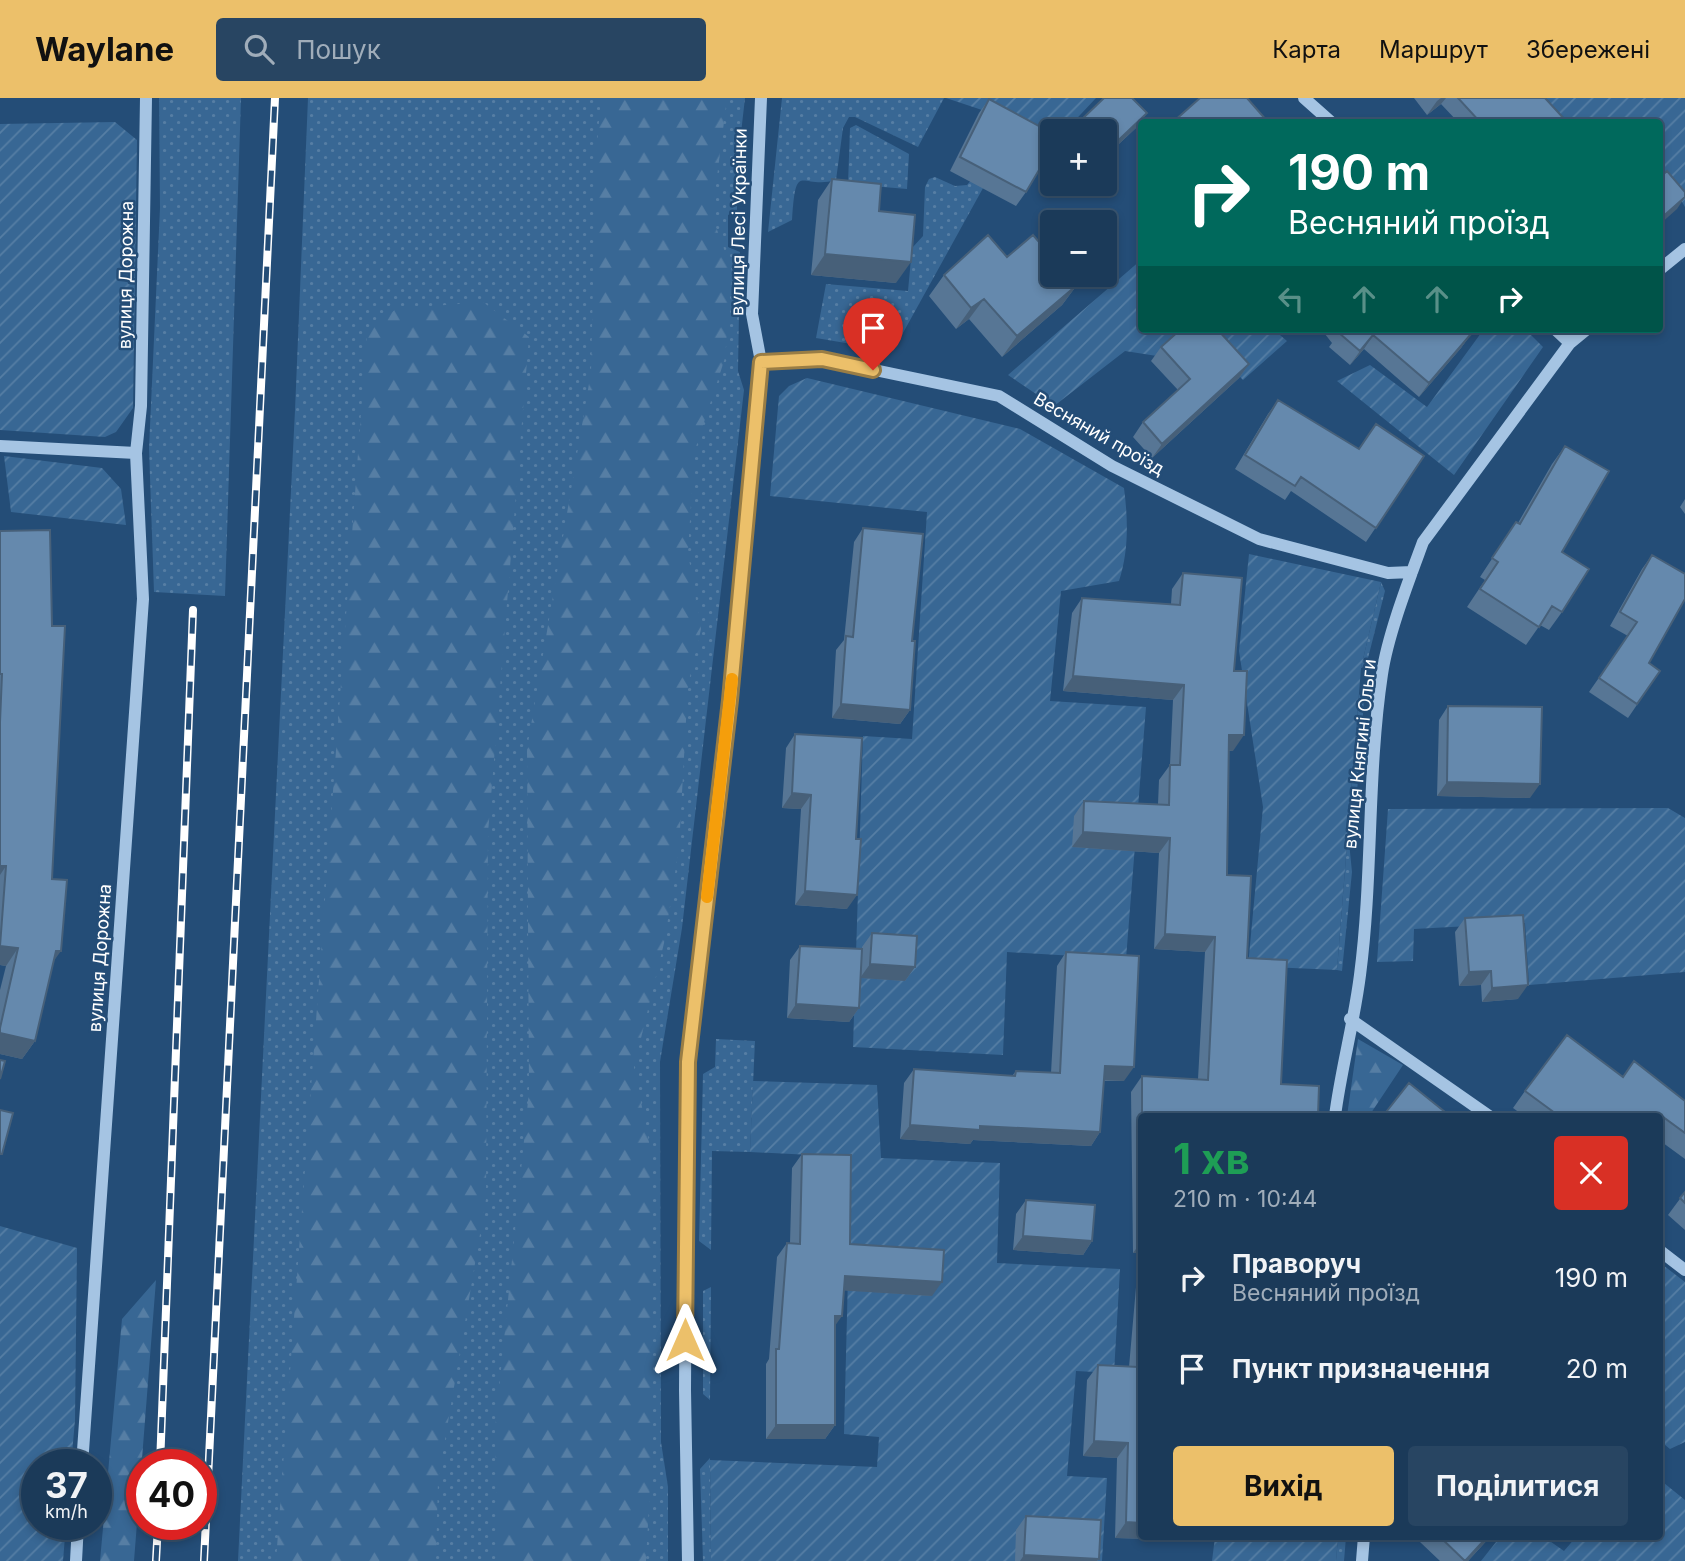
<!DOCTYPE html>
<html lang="uk">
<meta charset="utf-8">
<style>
body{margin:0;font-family:Inter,sans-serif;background:#284562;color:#f1f3f6;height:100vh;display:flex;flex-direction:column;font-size:26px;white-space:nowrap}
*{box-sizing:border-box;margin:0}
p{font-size:23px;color:#a0adba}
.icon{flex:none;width:38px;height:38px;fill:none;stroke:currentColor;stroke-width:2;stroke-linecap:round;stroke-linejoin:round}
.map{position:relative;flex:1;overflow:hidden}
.details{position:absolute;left:1138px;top:1015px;width:525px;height:427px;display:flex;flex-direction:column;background:#1b3a59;border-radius:7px;box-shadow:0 4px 10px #0003,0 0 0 2px #39546f}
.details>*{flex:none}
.top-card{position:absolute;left:1138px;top:21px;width:525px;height:214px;border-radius:7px;box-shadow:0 4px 10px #0003,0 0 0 2px #39546f;background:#00695c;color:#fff;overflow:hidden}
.controls{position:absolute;left:1040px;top:21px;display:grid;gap:14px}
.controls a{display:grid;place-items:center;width:77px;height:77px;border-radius:7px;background:#1b3a59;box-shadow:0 4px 10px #0003,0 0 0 2px #39546f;font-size:35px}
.speed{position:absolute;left:21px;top:1351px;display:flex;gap:14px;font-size:35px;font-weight:700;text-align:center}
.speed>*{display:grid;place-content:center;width:91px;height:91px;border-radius:50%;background:#1b3a59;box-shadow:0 4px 10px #0003,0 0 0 2px #39546f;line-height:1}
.speed small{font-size:18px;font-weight:400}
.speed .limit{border:10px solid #d22;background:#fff;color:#111}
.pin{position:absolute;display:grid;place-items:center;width:60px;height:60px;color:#fff;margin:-72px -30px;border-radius:50% 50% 50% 0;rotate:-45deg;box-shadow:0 0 7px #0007}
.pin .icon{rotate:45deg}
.me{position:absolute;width:77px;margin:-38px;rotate:0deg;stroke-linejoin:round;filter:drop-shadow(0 0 5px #0008)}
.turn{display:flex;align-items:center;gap:24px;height:147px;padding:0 35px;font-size:32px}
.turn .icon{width:91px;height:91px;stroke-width:2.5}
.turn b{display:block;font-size:49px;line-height:60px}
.lanes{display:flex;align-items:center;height:66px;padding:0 35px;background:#0003;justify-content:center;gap:35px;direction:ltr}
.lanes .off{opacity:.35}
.round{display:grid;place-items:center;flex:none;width:74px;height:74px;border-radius:7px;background:#284562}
.headline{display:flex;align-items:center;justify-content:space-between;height:119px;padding:0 35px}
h1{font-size:42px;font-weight:700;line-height:52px;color:#1e9e55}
.cta{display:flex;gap:14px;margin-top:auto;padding:14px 35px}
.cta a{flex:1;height:80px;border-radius:7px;background:#ecc06a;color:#111;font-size:28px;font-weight:700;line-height:80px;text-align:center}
.cta a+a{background:#284562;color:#f1f3f6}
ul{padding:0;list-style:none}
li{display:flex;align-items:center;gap:21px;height:91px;padding:0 35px}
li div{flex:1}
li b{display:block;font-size:26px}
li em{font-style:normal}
header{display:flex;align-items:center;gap:42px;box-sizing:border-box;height:98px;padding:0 35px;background:#ecc06a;color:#111}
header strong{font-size:33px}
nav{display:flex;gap:38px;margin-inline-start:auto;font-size:24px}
.search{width:490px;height:63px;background:#284562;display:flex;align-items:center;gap:18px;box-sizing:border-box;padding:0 24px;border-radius:7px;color:#a0adba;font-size:26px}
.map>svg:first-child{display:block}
.grass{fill:url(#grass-dots)}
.forest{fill:url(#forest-firs)}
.garden{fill:url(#garden-furrows)}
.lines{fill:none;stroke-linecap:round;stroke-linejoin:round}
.minor{stroke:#a5c4e3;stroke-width:12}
.rail-casing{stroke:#fff;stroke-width:8}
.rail{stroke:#244d77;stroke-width:5;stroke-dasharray:16;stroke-linecap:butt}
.wall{fill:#577695}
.shaded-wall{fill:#476079}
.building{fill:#6589ad;stroke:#476079;stroke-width:2}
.route-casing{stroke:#997d45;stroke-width:18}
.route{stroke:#ecc06a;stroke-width:12}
.slow{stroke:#f59e0b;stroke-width:12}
.labels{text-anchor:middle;stroke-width:5;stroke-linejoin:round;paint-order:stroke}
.street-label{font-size:18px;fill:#fff;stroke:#244d77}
</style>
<header>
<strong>Waylane</strong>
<div class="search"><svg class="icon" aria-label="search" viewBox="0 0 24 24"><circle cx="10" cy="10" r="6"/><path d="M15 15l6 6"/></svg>Пошук</div>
<nav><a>Карта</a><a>Маршрут</a><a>Збережені</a></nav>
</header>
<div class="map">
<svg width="1685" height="1463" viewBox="0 0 1685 1463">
<defs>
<pattern id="grass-dots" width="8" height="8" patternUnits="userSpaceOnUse" patternTransform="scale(1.75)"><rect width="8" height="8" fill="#386794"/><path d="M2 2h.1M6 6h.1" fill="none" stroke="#567ea4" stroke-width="1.8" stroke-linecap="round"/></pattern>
<pattern id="forest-firs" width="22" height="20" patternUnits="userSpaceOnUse" patternTransform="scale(1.75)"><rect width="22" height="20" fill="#386794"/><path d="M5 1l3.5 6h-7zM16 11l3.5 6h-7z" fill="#567ea4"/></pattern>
<pattern id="garden-furrows" width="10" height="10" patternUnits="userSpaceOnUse" patternTransform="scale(1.75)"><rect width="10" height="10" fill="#386794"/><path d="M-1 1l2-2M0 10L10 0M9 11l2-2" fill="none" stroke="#567ea4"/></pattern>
</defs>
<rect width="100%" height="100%" fill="#244d77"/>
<path class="grass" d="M159,0h82l-16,498 -71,-4 -5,-144 11,-240z
M308,0h437l-8,70v42l-9,5v32l12,5 -2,119 6,19 -62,538 -22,134 1,380 7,45v74h-430l57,-1151z
M782,0h162l-26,49 -63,-30h-6l-6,11 -7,52c-36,10 -40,-22 -44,40l-24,12z
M1019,25l-126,228 -77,-13 10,-54 82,7 4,-43 11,-12 2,-49 4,-8 6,-2 20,9 12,-1z
M856,27l53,29 -2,35 -59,-5 2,-56z
M1381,484l4,9 -19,75 -5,2z
M1359,596l5,7 -9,117 -6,4z
M1348,734l4,40 -10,99 -5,-1z
M716,941l39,2 -5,111 -38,-1 -1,99 -12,-9 4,-167 12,-7z
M711,1189l-1,113 -7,-6v-103z
M710,1360l1,103h-8l-3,-92z
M1338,1439h8l-2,24h-8z"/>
<path class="forest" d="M601,0h126l-15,118 20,55 -7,87 -31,95 -6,100 13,76 -13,56 -9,162 -14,92 -31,128 16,80 3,284 -7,130h-148l-3,-132 34,-338 -2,-342 64,-377 5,-215z
M483,204l46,35 -41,496 -2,366 -48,282 -2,80h-160l91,-1229 29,-23z
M1358,941l45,26 -34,51h-22z
M156,1182l-22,281h-34l22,-242z"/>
<path class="garden" d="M946,0h150l-31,33h-13v7l-49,-21z
M1546,0h139v109l-26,-44v-41h-91z
M115,24l22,18 -4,268 -17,24 -11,5 -105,-7v-306z
M1141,162v69h45l-29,27 -32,-5 -71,55 -46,-31z
M1194,231h79l14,12 -44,39z
M1484,231h41l18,18 -89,128 -117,-94 33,-16 57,42z
M807,280l213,51 104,59c4,31 5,63 -5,93l-58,10 -11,110 96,6 -20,252 -119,-7 -4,103 -150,-8 10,-311 49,3 15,-227 -157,-16 9,-100 10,-10z
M4,358l98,12 19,21 5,36 -115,-13z
M1249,456l132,28 -20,86 -24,302 -89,-4 15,-159 -24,-156z
M1668,710l17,10v154l-156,13 -4,-62 -111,6 -1,32 -36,1 11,-153z
M753,983l124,4 4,73 119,5 -3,100 123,6 -6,104 -38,-2 -9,105 40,2 -5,83h-391l-1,-101 167,7 2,-30 -35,-3 7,-277 -101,-5z
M0,1128l77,22 -2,172 -4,45h-34v59h29l-3,37h-63z
M1659,1164l26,20v160l-15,7 -11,-9z
M1659,1381l26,21v61h-204l19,-24h44l20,14 12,-14 83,-1z
M1215,1439h123l-2,24h-124z"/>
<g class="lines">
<path class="minor" d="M1304,0l27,24
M1659,172l26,-21
M1555,231l15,14
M761,264l61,-3 177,37 113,70 147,73 129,34 24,-1
M0,348l136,7
M1350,921l139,97
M1335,1018c6,-47 19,-93 25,-141 13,-99 7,-201 22,-301 6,-40 27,-94 41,-132l147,-199 17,-14
M1659,1152l26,20
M82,1367l61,-866 -7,-146 5,-47 5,-308
M76,1463l2,-37
M688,1463l-3,-171 2,-313 43,-377 31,-338 -9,-48 9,-216
M1362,1463l2,-25"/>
<defs>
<path id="rail" d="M160,1367l33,-855
M156,1463l2,-37
M204,1463l71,-1463"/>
</defs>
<use href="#rail" class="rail-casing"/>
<use href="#rail" class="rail"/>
</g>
<path class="wall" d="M1414,0h131l22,24h-109l-17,-18 -14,11z
M989,1l37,93 -10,14 -66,-35 29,-58z
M1079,24l58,5 -33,31v-27h-32z
M832,81l47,32 17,72 -85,-8 7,-75z
M1007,159l70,28 -15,20 -60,52 -33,-38 -13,10 -27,-33 15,-21z
M1321,231h144l6,5 -10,14 -42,49 -55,-48 -14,16 -21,-18 3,-4z
M1161,249l88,17 -10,14 -87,80 -19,-21 10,-15 35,-32 -27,-29z
M1278,302l80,49 66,7 -58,86 -75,-51 -6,9 -50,-31 33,-55z
M1565,348l-3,166 -13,18 -9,-5 -14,20 -59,-38 18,-27 -5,-3 36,-55 2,1 34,-59z
M1685,401v15l-5,-7z
M863,430l47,182 -10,14 -68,-6 4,-68 8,-10 10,-98z
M0,433l52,348 1,84 -18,78 -13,18 -22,-5v-64l6,-24 -6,-1z
M1652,457l-3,108 11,8 -32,47 -39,-26 39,-56 -18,-10 32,-57z
M1183,475l51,98 -1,80h-4l-2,124 20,83 34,126 37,32h-177v420l47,4 -73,-2 2,-80 -34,-2 4,-76 11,-15 31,2 10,-114h-6l-2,-161 11,-16 56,3 7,-127 -51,-3 5,-96 -87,-6 2,-31 10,-15 74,3 1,-24 11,-15 3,-65 -110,-9 9,-78 10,-15 89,6 1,-15z
M1448,608l82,92 -93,-2 2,-76z
M795,636l61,105 -9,70 -52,-4 6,-96 -19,-1 4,-60z
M1465,820l53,81 -36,3 -1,-17 -22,1 -4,-54z
M872,835l43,34 -10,14 -44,-3 -2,30 -10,14 -62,-4 3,-58 10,-14 62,3v-2z
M1066,854l58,129h-20l-4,51 -9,14 -118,-6 -3,4 -70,-5 4,-56 10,-14 98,7 4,-5 35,2 6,-107z
M1623,979l62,24v58l-26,-19v-24h-135l-11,-8 12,-17z
M802,1056l48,90 82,52 -88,-6 -9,37v98l-10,14h-59v-75l3,-5 8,-102 10,-14h3l2,-75z
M1685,1094v38l-17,-15z
M1026,1102l66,41 -9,14 -70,-5 3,-36z
M1026,1418l73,43 -2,2h-82l1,-31z
M1425,1438h66l-23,25h-28l-20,-19z"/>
<path class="shaded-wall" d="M1441,0h5l-5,6 -14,11 10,-14z
M1147,15l-10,14 -33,31v-3l2,-3z
M1685,99l-8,12 -18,16v-5z
M825,156l86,8 -15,21 -85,-8z
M1077,187l-15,20 -60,52 15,-21z
M984,201l-15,20 -13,10 15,-21z
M1471,236l-10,14 -42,49 10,-14z
M1373,237l-9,14 -14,16 10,-14z
M1249,266l-10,14 -87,80 10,-14z
M1073,578l111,9 -11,15 -110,-9z
M841,606l69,6 -10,14 -68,-6z
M1229,637h15l-11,16 -14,-1z
M1447,684l93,2 -10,14 -93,-2z
M792,695l19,2 -10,14 -19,-1z
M1083,734l87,6 -11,15 -87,-6z
M0,768h6l-6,9z
M805,793l52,4 -10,14 -52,-4z
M1165,836l50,3 -10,15 -51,-3z
M0,848l18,2 -12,18 -6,-1z
M56,853h5l-13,18z
M870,866l45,3 -10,14 -45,-3z
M1491,873l-10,14 -22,1 10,-14z
M1528,887l-10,14 -36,3 10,-14z
M796,906l63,4 -10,14 -62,-4z
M0,935l35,8 -13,18 -22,-5z
M1105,968l29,1 -10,14 -29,-1z
M910,1027l70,1 120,6 -9,14 -118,-6 -3,4 -70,-5z
M1023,1138l69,5 -9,14 -70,-5z
M1141,1144v8l-2,3h-6z
M845,1178l97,6 -10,14 -97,-6z
M835,1218h7l-10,14z
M776,1327h59l-10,14h-59z
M1094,1343l34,2 -11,15 -34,-2z
M1126,1424l15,1v13h49l-2,4 -73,-2z
M1488,1438h3l-23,25h-3z
M1024,1457l75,4 -2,2h-77z"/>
<path class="building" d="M1104,0h28l15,15 -41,39 -2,-3v-18h-17l-8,-9z
M1200,0h47l21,24h-95z
M1458,0h87l22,24h-87z
M989,1l63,34v15l-26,44 -66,-35z
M1667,73l18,21v5l-26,23v-42z
M832,81l49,5 -2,27 36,4 -4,47 -86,-8z
M988,137l19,22 26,-22 19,22v18h16l9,10 -60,51 -33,-37 -13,9 -27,-33z
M1181,231h36l32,35 -87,80 -19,-22 47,-43 -29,-32z
M1343,231h122l6,5 -42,49 -56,-48 -13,16 -21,-18z
M1278,302l81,49 17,-25 48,32 -48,72 -75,-51 -6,9 -50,-31z
M1565,348l44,25 -47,81 27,17 -27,43 -10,-6 -13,21 -59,-38 18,-27 -6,-4 24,-36 4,2z
M863,430l60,6 -11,107h3l-5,69 -69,-6 5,-68 7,1z
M50,432l2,96h13l-13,253 15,1 -6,71h-5l-21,90 -35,-8v-5l18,-80 -18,-2 6,-80h-6v-144l2,-48h-2v-143z
M1652,457l33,19v25l-36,64 11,8 -23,33 -38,-26 38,-56 -17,-10z
M1183,475l59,5 -8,93h13l-3,64h-15l-2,140 24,1 -4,82 40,2 -6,124 38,2 -1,30h-176v-40l66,4 7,-143 -50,-3 5,-96 -87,-6 1,-31 85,4 1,-40h10l4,-80 -111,-9 9,-78 98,7z
M1448,608l94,1 -2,77 -93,-2z
M795,636l67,4 -6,101h5l-4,56 -52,-4 6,-96 -19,-2z
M1523,817l5,70 -36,3 -1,-17 -22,1 -4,-54z
M872,835l45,3 -2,31 -45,-3z
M800,848l62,3 -3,59 -63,-4z
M1066,854l73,4 -5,111 -29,-1 -5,66 -120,-6v4l-70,-5 4,-56 101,7 1,-5 44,2z
M1567,937l56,42 11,-16 51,40v32l-22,-16 -4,6v-7h-100l-34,-25z
M0,962l5,1 -5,18z
M1409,985l41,33h-67z
M0,1012l13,3 -11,41h-2z
M802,1056l49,1 -1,89 94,6 -2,32 -97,-6 -3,40h-7v109h-59v-76h3l8,-106 13,1z
M1685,1094v11l-5,-5z
M1026,1102l69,5 -3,36 -69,-5z
M1141,1238v187l-15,-1 2,-79 -34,-2 4,-76 40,2z
M1026,1418l75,4 -2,39 -75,-4z
M1439,1438h49l-23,25z"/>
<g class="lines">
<defs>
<path id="route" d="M685,1242l3,-278 42,-362 31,-338 61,-3 51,11"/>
</defs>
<use href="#route" class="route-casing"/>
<use href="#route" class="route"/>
<path class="slow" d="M707,799l25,-218"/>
</g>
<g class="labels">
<g class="street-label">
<text transform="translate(739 124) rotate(-89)" y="6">вулиця Лесі Українки</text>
<text transform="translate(126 177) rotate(-89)" y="6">вулиця Дорожна</text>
<text transform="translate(1099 336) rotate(30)" y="6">Весняний проїзд</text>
<text transform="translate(1360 656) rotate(-84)" y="6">вулиця Княгині Ольги</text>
<text transform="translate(100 860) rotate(-86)" y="6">вулиця Дорожна</text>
</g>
</g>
</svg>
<div class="controls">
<a>+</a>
<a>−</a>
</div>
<div class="speed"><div>37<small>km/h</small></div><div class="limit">40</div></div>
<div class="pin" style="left:873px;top:272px;background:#d93025"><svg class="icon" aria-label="arrive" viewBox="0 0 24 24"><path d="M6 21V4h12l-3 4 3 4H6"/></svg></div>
<svg class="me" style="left:685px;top:1242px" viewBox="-20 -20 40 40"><path d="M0-17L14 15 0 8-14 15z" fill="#ecc06a" stroke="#fff" stroke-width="4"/></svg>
<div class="top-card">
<div class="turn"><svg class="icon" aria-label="right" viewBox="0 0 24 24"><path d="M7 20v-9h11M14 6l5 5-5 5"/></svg><div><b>190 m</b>Весняний проїзд</div></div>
<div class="lanes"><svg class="icon off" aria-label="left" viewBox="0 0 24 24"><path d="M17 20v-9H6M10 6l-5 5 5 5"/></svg><svg class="icon off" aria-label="ahead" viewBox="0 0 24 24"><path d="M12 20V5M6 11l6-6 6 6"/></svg><svg class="icon off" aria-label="ahead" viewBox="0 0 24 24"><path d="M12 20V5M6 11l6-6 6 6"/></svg><svg class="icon" aria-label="right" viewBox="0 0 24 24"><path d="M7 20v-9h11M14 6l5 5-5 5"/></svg></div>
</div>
<section class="details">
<div class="headline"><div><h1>1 хв</h1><p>210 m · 10:44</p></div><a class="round" style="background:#d93025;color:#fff"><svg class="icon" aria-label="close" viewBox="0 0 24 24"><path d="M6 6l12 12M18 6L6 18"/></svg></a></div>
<ul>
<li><svg class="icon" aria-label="right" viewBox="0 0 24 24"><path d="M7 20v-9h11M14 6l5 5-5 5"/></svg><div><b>Праворуч</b><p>Весняний проїзд</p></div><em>190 m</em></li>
<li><svg class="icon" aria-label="arrive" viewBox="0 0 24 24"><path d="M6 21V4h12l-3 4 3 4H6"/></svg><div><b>Пункт призначення</b></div><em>20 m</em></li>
</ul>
<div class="cta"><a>Вихід</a><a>Поділитися</a></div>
</section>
</div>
